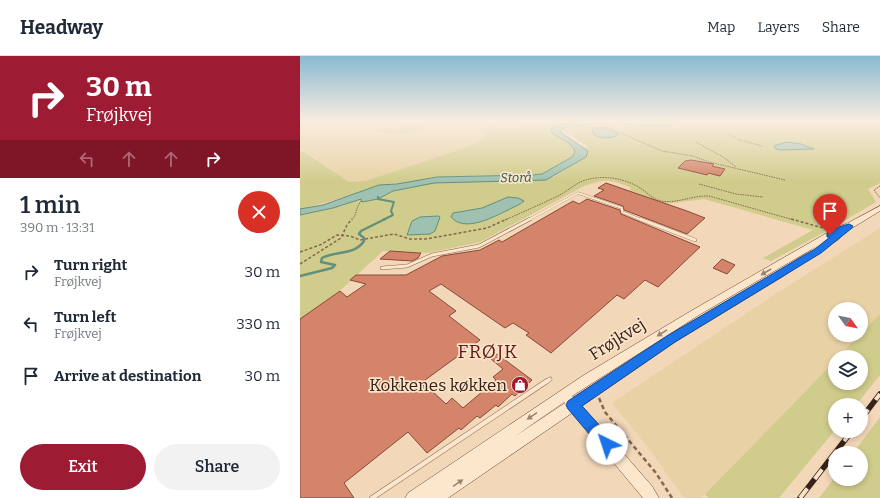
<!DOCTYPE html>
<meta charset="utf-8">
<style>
body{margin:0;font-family:Bitter,serif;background:#f2f2f3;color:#1f2937;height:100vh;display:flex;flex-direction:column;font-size:15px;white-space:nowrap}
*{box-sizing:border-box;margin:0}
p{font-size:13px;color:#747a83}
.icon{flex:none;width:22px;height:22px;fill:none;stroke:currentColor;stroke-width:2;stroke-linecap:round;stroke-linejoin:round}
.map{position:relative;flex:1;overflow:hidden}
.panel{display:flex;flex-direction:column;background:#fff;width:300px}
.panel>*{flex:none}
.banner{background:#9e1c33;color:#fff;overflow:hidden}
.needle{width:26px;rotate:123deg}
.controls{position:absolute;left:528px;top:246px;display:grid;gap:8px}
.controls a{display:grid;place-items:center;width:40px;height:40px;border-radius:50%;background:#fff;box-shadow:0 2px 6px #0003;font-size:20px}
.pin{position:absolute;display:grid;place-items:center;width:34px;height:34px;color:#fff;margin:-41px -17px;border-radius:50% 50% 50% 0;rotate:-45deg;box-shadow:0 0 4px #0007}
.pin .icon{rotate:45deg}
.me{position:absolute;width:44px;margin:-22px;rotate:319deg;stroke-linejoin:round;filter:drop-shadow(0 0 3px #0008)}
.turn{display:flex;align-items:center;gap:14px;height:84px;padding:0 20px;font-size:18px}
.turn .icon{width:52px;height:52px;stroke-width:2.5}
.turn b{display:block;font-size:28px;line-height:34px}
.lanes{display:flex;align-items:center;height:38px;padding:0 20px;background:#0003;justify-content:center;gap:20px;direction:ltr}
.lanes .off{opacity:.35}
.round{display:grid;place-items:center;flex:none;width:42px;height:42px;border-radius:21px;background:#f2f2f3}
.summary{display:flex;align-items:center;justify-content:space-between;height:68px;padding:0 20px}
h1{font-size:24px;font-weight:600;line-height:30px}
.primary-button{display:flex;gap:8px;margin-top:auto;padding:8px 20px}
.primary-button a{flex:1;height:46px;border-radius:24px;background:#9e1c33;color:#fff;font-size:16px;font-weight:600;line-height:46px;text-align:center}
.primary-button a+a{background:#f2f2f3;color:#1f2937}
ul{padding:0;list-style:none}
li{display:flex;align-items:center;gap:12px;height:52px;padding:0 20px}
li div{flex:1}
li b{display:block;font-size:15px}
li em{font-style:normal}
header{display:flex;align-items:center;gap:24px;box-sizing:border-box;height:56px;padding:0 20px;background:#fff;border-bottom:1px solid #e0e1e3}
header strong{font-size:19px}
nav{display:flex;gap:22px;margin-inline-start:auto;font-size:14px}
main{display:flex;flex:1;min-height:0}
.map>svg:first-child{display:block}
.farmland{fill:#e8d2a5}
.green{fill:#d0cc8c}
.water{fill:#9ec1b1;stroke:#658f7d}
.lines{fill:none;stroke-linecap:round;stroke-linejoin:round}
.stream-far1{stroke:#658f7d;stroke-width:2}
.stream{stroke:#658f7d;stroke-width:2.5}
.building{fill:#d4846a;stroke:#8b4936}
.lane-far3-casing{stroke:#896652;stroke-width:2.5}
.lane-far2-casing{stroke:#896652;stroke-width:4}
.lane-far1-casing{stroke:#896652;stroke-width:4.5}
.lane-casing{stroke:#896652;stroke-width:5.5}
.secondary-casing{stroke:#6b4736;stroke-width:1}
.path-far2{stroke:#896652;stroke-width:1;stroke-dasharray:1.5 1;stroke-linecap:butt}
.path-far1{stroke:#896652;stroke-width:1.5;stroke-dasharray:3 2;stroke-linecap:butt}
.path{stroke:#896652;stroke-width:2.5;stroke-dasharray:4.5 3;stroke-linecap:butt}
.lane-far3{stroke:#fce6cc;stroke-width:2}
.lane-far2{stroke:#fce6cc;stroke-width:3}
.lane-far1{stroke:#fce6cc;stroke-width:3.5}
.lane{stroke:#fce6cc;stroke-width:4.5}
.secondary{fill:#fce6cc;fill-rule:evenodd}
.rail-casing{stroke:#362219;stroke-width:5.5}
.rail{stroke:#f9e3c9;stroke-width:4;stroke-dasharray:12;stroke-linecap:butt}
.oneway{fill:#998472}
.route{fill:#1a73e8;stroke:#114b97}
.labels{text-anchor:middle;stroke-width:3.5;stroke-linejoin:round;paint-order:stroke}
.far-water-label{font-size:13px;font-style:italic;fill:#26584c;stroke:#f9e3c9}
.near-street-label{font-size:17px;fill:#362219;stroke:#f9e3c9}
.near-poi-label{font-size:17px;fill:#362219;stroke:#f9e3c9;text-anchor:end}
.near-quarter-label{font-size:19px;letter-spacing:1px;fill:#671714;stroke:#f9e3c9}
</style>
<header>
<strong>Headway</strong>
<nav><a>Map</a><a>Layers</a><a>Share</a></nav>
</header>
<main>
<section class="panel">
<div class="banner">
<div class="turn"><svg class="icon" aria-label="right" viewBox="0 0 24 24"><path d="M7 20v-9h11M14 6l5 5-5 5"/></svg><div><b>30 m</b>Frøjkvej</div></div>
<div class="lanes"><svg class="icon off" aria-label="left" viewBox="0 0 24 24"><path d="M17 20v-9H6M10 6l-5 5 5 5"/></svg><svg class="icon off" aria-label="ahead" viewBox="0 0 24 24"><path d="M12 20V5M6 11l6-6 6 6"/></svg><svg class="icon off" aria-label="ahead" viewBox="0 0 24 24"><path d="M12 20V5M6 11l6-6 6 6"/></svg><svg class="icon" aria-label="right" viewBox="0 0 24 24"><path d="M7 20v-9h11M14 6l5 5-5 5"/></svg></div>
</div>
<div class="summary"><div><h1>1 min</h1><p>390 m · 13:31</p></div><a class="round" style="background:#d93025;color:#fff"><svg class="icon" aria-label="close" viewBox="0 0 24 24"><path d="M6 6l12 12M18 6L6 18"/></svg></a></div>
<ul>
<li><svg class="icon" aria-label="right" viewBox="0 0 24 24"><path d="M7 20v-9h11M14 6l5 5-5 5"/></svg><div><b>Turn right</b><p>Frøjkvej</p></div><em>30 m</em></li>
<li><svg class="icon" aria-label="left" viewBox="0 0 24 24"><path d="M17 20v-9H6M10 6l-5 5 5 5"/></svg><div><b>Turn left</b><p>Frøjkvej</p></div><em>330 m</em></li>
<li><svg class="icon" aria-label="arrive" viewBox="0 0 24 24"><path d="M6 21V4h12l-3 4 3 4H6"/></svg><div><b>Arrive at destination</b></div><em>30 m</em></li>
</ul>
<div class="primary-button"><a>Exit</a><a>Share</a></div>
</section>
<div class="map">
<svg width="580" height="442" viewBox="0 0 580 442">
<rect width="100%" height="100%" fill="#f2d7b8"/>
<path class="farmland" d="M0,65h111l-35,9 7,4 19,1 31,-9 1,-4 -3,-1h57l-7,7 1,12 -18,8 -97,33 -18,1 -49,-35z
M580,172v86l-19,20v-25h-26v26h25l-22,22h-3v4l-134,137h-17l-34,-48 -38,-47 165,-110z"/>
<path class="green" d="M111,65h20l3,1 -1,4c-19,7 -38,13 -58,4z
M188,65h12l-2,4 3,1 8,-1 4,1v-2l9,-3h73l-31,3 -9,11c7,5 18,9 20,17l-3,5 -30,17 -154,10c-30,7 -58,19 -88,25v-57l3,-1 46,31 17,-1 98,-33 18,-8 3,-8 -3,2 -1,-6z
M374,65h206v62l-12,6 8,13 -44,26 -61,33 -8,-3 50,-28 -109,-31 -40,5 -34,-14v-3c-22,-8 -23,-8 -46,-1l-104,56 -52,11 -45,-2 -50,46 -33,23v-105l33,-7 28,-9 2,3 15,-3 15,-8 41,-8 120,-6 32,-20 2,-6 -3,-3 2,-2 -23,-15 1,-2 33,-5 66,3 9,-2 2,-3z
M580,258v61l-24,30h-21v25l-56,68h-71l-3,-4 130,-133v22h26v-26h-23z
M580,361v81h-61l16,-21v2h26v-26h-8z"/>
<path class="water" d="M295,65l63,1 15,-1 1,1 -2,3 -9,1 -65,-3 -35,5 -2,3 2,3 25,17 -2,6 -40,23 -112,3 -41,8 -15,8 -16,3 -1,-3 -28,9 -33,7v-6l23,-4 56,-20 18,-1 40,-7 94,-2 11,-1 30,-17 3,-5c-2,-10 -17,-13 -24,-20v-3l13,-5z
M304,72l15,6c-7,5 -17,5 -25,1l-2,-5z
M486,86l15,2 13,5 -34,1 -4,-1 -2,-3z
M208,141l10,1 6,3c-4,4 -11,6 -16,9 -15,7 -43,23 -57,7l2,-4 29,-5z
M138,160l2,1 -5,14 -5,3 -23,1 5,-14 8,-4z"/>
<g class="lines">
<path class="stream-far1" d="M78,141v2l16,3 -3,9 2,4 -10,5"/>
<path class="stream" d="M0,220l32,-8 3,-3 -14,-3 1,-4c14,-8 32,-2 42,-17v-3l-5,-4 2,-3 24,-12"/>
</g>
<path class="building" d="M391,104l23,4 -2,2 13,3 -5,7 -12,-3 -1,2 -29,-7 7,-7z
M306,127l81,28 18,7 -18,16 -63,-24 -1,-4 -29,-10 10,-6 -6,-2z
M287,143l33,11 1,4 79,33 -42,40 -13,-7 -21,19 -7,-4 -66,58 -25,-18 3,-2 -16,-10 -8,5 -64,-44 -12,7 27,20 -7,5 31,24 -59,43 9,9 2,-1 14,13 6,-6 11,10 33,-28 -3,-3 10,-8 -12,-10 6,-5 35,26 -17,16 -3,-2 -14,13 -2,-2 -16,13 -3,-2 -16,14 -2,-2 -32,25 -19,-21 -64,51 10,15h-54v-179l40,-28 7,6 19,-13 -16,-4 6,-5h50l36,-19 38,-6 19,-10 3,2 71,-41 6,3z
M90,195l29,2h2l-3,5 -6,3 -32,-2z
M422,203l13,6 -8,9 -14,-6z"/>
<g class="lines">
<defs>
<path id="lane-far3" d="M228,164l50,-27 44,15v4l20,8"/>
<path id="lane-far2" d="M340,163l55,21
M82,212l25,-2 25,-11 47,-9 51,-27"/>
<path id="lane-far1" d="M246,326l4,-3"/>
<path id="lane" d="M72,442l175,-117"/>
<path id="secondary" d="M580,150v5l-28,17 -16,7 4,2 -1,2 -57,38 -107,65 -93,64 70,80 7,12h-16l-71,-85 -124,85h-43l3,-5 176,-118 107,-64 148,-85 7,-2zM519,189l-43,28 -109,63 -93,61 -2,-1 127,-81zM264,346l1,1 -51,34z"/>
</defs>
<use href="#lane-far3" class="lane-far3-casing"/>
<use href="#lane-far2" class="lane-far2-casing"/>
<use href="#lane-far1" class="lane-far1-casing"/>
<use href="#lane" class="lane-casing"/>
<use href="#secondary" class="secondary-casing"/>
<path class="path-far2" d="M292,72l15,-1 55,24 31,5 16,6 76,18
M428,78l12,6 22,6
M396,86l27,15 13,10
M399,128l37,10 27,3
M580,130l-6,4 6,8
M52,164c5,-6 4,-14 10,-20
M205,164c18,-8 36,-16 53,-24 15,-8 19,-16 38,-18 14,-2 32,2 44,10 7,4 12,11 21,13 16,3 32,-6 48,-5l85,24"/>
<path class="path-far1" d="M491,163l36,10
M0,196l20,-7 17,-10 13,1 10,4 34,-6 16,5h16l61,-11 20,-9
M0,208l41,-26 6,-13 5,-6"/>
<path class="path" d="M299,342l6,14 51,61 16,25"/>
<use href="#lane-far3" class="lane-far3"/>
<use href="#lane-far2" class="lane-far2"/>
<use href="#lane-far1" class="lane-far1"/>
<use href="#lane" class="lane"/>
<use href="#secondary" class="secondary"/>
<defs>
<path id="rail" d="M561,363l19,-25
M500,442l52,-67"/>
</defs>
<use href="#rail" class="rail-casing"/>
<use href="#rail" class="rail"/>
</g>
<defs><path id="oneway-solid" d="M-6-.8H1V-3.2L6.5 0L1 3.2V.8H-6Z"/></defs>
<g class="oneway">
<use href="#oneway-solid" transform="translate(466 216) rotate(150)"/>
<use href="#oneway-solid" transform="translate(362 277) rotate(148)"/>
<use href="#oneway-solid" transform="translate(232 360) rotate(146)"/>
<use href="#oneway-solid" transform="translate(158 427) rotate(-34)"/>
</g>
<linearGradient id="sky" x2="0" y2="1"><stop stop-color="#8ab9d2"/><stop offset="0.52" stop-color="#f9eddf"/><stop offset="1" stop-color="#f9eddf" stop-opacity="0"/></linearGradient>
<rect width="580" height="126" fill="url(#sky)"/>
<path class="route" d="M549,168l4,2 -1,2 -31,25 -146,89 -93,64 30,33 2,5 -2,5 -5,2 -5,-2 -34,-40 -2,-4 2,-4 99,-65 148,-87 15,-12h-3v-4l12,-6z"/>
<defs>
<symbol id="shop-disc" viewBox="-11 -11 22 22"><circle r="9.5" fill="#9e1c33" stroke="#f9e3c9"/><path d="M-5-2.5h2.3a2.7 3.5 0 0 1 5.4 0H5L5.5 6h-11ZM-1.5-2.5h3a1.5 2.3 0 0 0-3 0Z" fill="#fff"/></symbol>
</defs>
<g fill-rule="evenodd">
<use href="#shop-disc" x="210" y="319" width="20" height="20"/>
</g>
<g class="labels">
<g class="far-water-label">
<text transform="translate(216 121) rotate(-1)" y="5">Storå</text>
</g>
<g class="near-street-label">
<text transform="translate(317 283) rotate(-32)" y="6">Frøjkvej</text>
</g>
<g class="near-poi-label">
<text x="207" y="335">Kokkenes køkken</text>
</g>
<g class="near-quarter-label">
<text x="188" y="302">FRØJK</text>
</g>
</g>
</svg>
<div class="controls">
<a><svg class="needle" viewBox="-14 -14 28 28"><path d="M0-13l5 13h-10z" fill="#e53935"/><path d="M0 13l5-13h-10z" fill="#747a83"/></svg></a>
<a><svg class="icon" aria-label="layers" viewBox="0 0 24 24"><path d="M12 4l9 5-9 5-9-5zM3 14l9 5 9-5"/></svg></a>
<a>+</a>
<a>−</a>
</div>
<div class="pin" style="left:530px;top:179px;background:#d93025"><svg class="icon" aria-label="arrive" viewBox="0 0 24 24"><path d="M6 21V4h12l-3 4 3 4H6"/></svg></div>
<svg class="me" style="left:307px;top:388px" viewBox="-20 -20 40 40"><circle r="19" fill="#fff"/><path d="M0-13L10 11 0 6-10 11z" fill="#1a73e8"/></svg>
</div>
</main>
